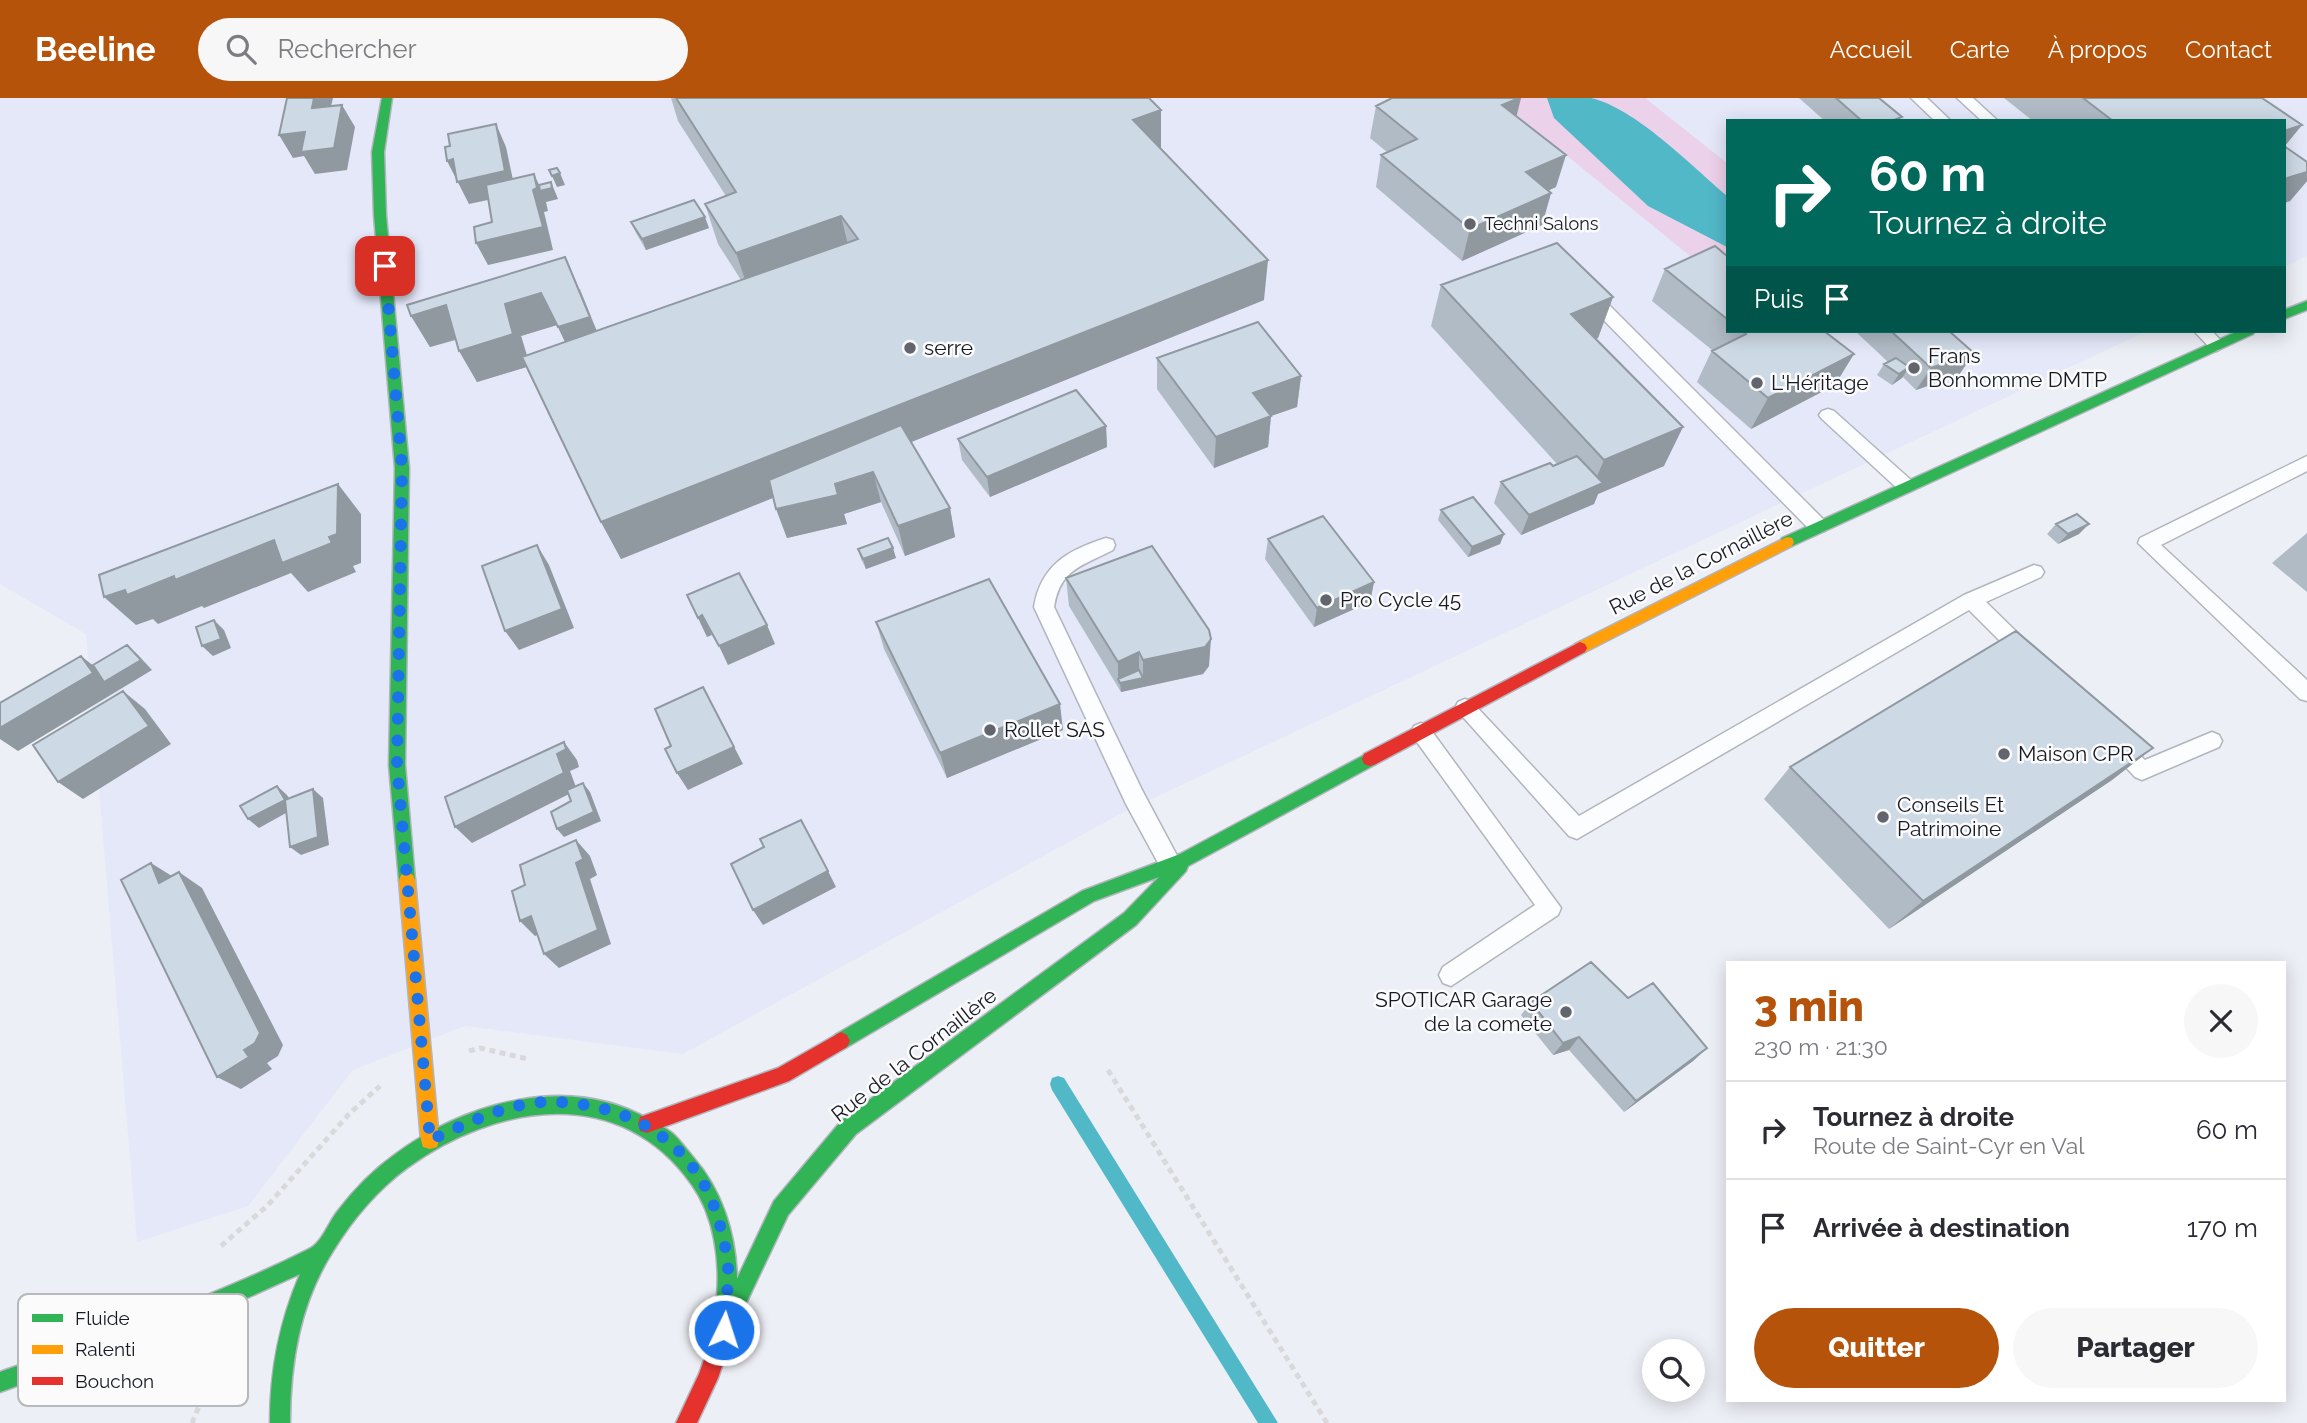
<!DOCTYPE html>
<html lang="fr">
<meta charset="utf-8">
<style>
body{margin:0;font-family:Raleway,sans-serif;background:#f7f7f7;color:#2b2b33;height:100vh;display:flex;flex-direction:column;font-size:26px;white-space:nowrap}
*{box-sizing:border-box;margin:0}
p{font-size:23px;color:#7c7c81}
.icon{flex:none;width:38px;height:38px;fill:none;stroke:currentColor;stroke-width:2;stroke-linecap:round;stroke-linejoin:round}
.map{position:relative;flex:1;overflow:hidden}
.details{position:absolute;left:1726px;top:863px;width:560px;height:441px;display:flex;flex-direction:column;background:#fff;border-radius:0px;box-shadow:0 4px 18px #0003}
.details>*{flex:none}
.guide{position:absolute;left:1726px;top:21px;width:560px;height:214px;border-radius:0px;box-shadow:0 4px 18px #0003;background:#00695c;color:#fff;overflow:hidden}
.tools{position:absolute;left:1642px;top:1241px;display:grid;gap:14px}
.tools a{display:grid;place-items:center;width:63px;height:63px;border-radius:50%;background:#fff;box-shadow:0 4px 18px #0003;font-size:35px}
.pin{position:absolute;display:grid;place-items:center;width:60px;height:60px;color:#fff;margin:-30px;border-radius:14px;box-shadow:0 4px 10px #0006}
.me{position:absolute;width:77px;margin:-38px;rotate:4deg;stroke-linejoin:round;filter:drop-shadow(0 0 5px #0008)}
.turn{display:flex;align-items:center;gap:24px;height:147px;padding:0 28px;font-size:32px}
.turn .icon{width:91px;height:91px;stroke-width:2.5}
.turn b{display:block;font-size:49px;line-height:60px}
.then{display:flex;align-items:center;height:66px;padding:0 28px;background:#0003;gap:14px;font-size:26px}
.round{display:grid;place-items:center;flex:none;width:74px;height:74px;border-radius:37px;background:#f7f7f7}
.head{display:flex;align-items:center;justify-content:space-between;height:119px;padding:0 28px}
h1{font-size:42px;font-weight:800;line-height:52px;color:#b45309}
.primary-button{display:flex;gap:14px;margin-top:auto;padding:14px 28px}
.primary-button a{flex:1;height:80px;border-radius:42px;background:#b45309;color:#fff;font-size:28px;font-weight:800;line-height:80px;text-align:center}
.primary-button a+a{background:#f7f7f7;color:#2b2b33}
ul{padding:0;list-style:none}
li{display:flex;align-items:center;gap:21px;height:98px;padding:0 28px;border-top:2px solid #e1e1e2}
li div{flex:1}
li b{display:block;font-size:26px}
li em{font-style:normal}
header{display:flex;align-items:center;gap:42px;box-sizing:border-box;height:98px;padding:0 35px;background:#b45309;color:#fff}
header strong{font-size:33px}
nav{display:flex;gap:38px;margin-inline-start:auto;font-size:24px}
.search{width:490px;height:63px;background:#f7f7f7;display:flex;align-items:center;gap:18px;box-sizing:border-box;padding:0 24px;border-radius:38px;color:#7c7c81;font-size:26px}
.map>svg:first-child{display:block}
.built{fill:#e4e8f9}
.green{fill:#ecd1ea}
.water{fill:#51b8c8}
.lines{fill:none;stroke-linecap:round;stroke-linejoin:round}
.stream{fill:#51b8c8;fill-rule:evenodd}
.lane-casing{stroke:#b2b5bd;stroke-width:3}
.fast-casing{stroke:#b2b5bd;stroke-width:3}
.slow-casing{stroke:#b2b5bd;stroke-width:3}
.jam-casing{stroke:#b2b5bd;stroke-width:3}
.path{stroke:#d9d9dc;stroke-width:5;stroke-dasharray:6 4.5;stroke-linecap:butt}
.lane{fill:#fcfdfe;fill-rule:evenodd}
.fast{fill:#30b455;fill-rule:evenodd}
.slow{fill:#ff9f0a;fill-rule:evenodd}
.jam{fill:#e5322d;fill-rule:evenodd}
.wall{fill:#b0bbc5;fill-rule:evenodd}
.shaded-wall{fill:#9098a0}
.building{fill:#cdd9e5;stroke:#9098a0;stroke-width:2}
.route{stroke:#1a73e8;stroke-width:12;stroke-dasharray:0 21.6}
.poi-dot{fill:#62656e;stroke:#fbfbfb;stroke-width:2.5}
.labels{text-anchor:middle;stroke-width:5;stroke-linejoin:round;paint-order:stroke}
.far-poi-label{font-size:18px;fill:#171a25;stroke:#fbfbfb;text-anchor:start}
.poi-label{font-size:21px;fill:#171a25;stroke:#fbfbfb;text-anchor:start}
.street-label{font-size:21px;fill:#171a25;stroke:#fbfbfb}
.key{fill:#fbfbfb;stroke:#b7b8bb;stroke-width:2}
.key-label{font-size:19px;fill:#171a25}
</style>
<header>
<strong>Beeline</strong>
<div class="search"><svg class="icon" aria-label="search" viewBox="0 0 24 24"><circle cx="10" cy="10" r="6"/><path d="M15 15l6 6"/></svg>Rechercher</div>
<nav><a>Accueil</a><a>Carte</a><a>À propos</a><a>Contact</a></nav>
</header>
<div class="map">
<svg width="2307" height="1325" viewBox="0 0 2307 1325">
<rect width="100%" height="100%" fill="#edeff6"/>
<path class="built" d="M0,0h2307v158l-23,11v-146h-557v210h420l-1027,483 -437,240 -218,-28 -112,44 -105,136 -111,36 -51,-608 -86,-50z"/>
<path class="green" d="M1496,0h149l82,65v123z"/>
<path class="water" d="M1547,0c14,0 30,0 44,0 44,10 101,68 136,98v51l-79,-41 -94,-88z"/>
<g class="lines">
<path class="stream" d="M1058,978l6,2 214,345h-20l-206,-333 -2,-6 2,-6z"/>
<defs>
<path id="lane" d="M1911,0h16l24,23h-16z
M1957,0h16l25,23h-16z
M1588,191l6,1 231,231 2,5 -2,5h-14l-229,-233 -2,-4 2,-4z
M2194,233h18l13,14 -8,6 -6,-2z
M1828,311l6,2 78,70 3,5 -3,5h-12l-78,-72 -3,-4 3,-4z
M2307,358v15l-146,74 146,135v21l-7,-2 -162,-156 2,-5z
M1106,440l7,2 2,5 -2,5c-31,16 -53,19 -59,57l88,183 40,75 -3,7 -8,3 -8,-3 -37,-68 -92,-197c7,-42 34,-57 72,-69z
M2034,467l7,2 3,5 -3,5 -55,25 48,47 3,6 -3,6 -7,2 -7,-2 -51,-51 -392,229 -8,-3 -114,-128 3,-6 7,-3 7,3 107,114 385,-221z
M1421,625l7,3 133,182 -3,7 -107,71 -8,-3 -4,-8 4,-8 92,-62 -121,-167 -3,-6 3,-6z
M2212,634l7,3 3,6 -3,6 -77,33 -7,-3 -32,-34 3,-6c16,-6 28,13 39,23z"/>
<path id="fast" d="M382,0h10l-8,54 2,63 23,253 -4,297 10,115 -2,5 -6,3 -6,-3 -2,-5 -10,-115 6,-297 -21,-253 -2,-63z
M2307,203v9l-23,9v-9z
M2238,233h17l-2,3 -461,212 -5,1 -7,-5 2,-4z
M1370,654l6,2 2,5 -2,5 -188,102 -2,5 -50,54 -280,209 -68,81 -48,101 -5,2 -6,25 -7,3 -7,-3c-6,-13 1,-32 2,-47 3,-37 -3,-80 -25,-111 -71,-102 -196,-82 -285,-17 -30,22 -55,52 -74,83 -33,52 -43,111 -43,172h-20c0,-53 9,-100 30,-149l-106,48 -194,70v-20c104,-38 210,-73 309,-123 12,-5 20,-27 28,-37 16,-21 35,-41 56,-56 71,-53 175,-84 257,-36 7,4 16,8 22,13 8,7 14,16 21,24 29,33 43,77 44,122l37,-78 68,-81 282,-207 35,-36 -65,24 -247,146 -6,3 -6,-3 -3,-6 3,-6 247,-144 98,-37z"/>
<path id="slow" d="M1787,439l5,1 2,4 -2,4 -207,106h-10l-2,-4 2,-4z
M407,774l6,3 2,5 24,260 -2,7 -7,2 -7,-2 -2,-7 -22,-260 2,-5z"/>
<path id="jam" d="M1580,544l5,2 2,4 -2,4 -209,112 -6,2 -6,-2 -2,-5 2,-5z
M841,934l6,3 3,6 -3,6 -58,34 -142,52 -7,-2 -2,-7 2,-7 138,-49z
M722,1228l7,3 3,7 -14,42 -21,45h-21l23,-49 16,-45z"/>
</defs>
<use href="#lane" class="lane-casing"/>
<use href="#fast" class="fast-casing"/>
<use href="#slow" class="slow-casing"/>
<use href="#jam" class="jam-casing"/>
<path class="path" d="M469,953l11,-3 48,11
M1108,972l219,353
M221,1148l46,-40 82,-92 31,-28
M192,1325l8,-19 12,-50"/>
<use href="#lane" class="lane"/>
<use href="#fast" class="fast"/>
<use href="#slow" class="slow"/>
<use href="#jam" class="jam"/>
</g>
<path class="wall" d="M671,0h478l12,12v39l103,151 -353,142 39,66 5,29 -50,19 -24,-54 -37,12 3,10 -60,14 -14,-40 -152,61 -20,-37 -75,-155 -49,15 -21,-42 -26,7 -19,-31 169,-27 17,42 144,-51 -23,-36 -13,-40 21,-8 -48,-75zM557,227l8,17 -38,13 -6,-19z
M1392,0h129l-5,18 40,71 -7,3 2,3 -9,32 -80,36 -86,-74 5,-32 6,-3 -17,-14 6,-32z
M1799,0h80l21,23h-75z
M2004,0h258l40,27 -18,22 23,15v19l-17,20 -6,2v-82h-251z
M631,124l78,6 -63,22 -10,-17z
M1727,158v75h97l11,54 -84,44 -54,-47 15,-32 -60,-49 13,-32z
M1441,187l172,12 -15,41 -3,1 69,127 -66,28 -4,10 -73,31 -27,-32 7,-21 56,-18 -126,-138z
M1855,233h94l10,44 -43,15 -13,-13 -11,8 -15,-10 7,-11 4,-2z
M1157,260l144,18 -4,31 -26,9 -3,31 -54,21 -57,-79z
M1106,328l1,21 -117,50 -28,-37 -4,-21z
M1441,412l63,24 -4,10 -32,13 -30,-37z
M2056,426l23,10 -21,10 -11,-10z
M2307,435v59l-35,-29z
M1268,441l106,43 -4,20 -56,25 -49,-68z
M858,451l38,9 -30,11 -5,-10z
M1066,480l143,88 -6,8 -82,18 -52,-86z
M876,524l187,108 -116,48 -63,-129z
M2153,650l-41,32 -223,149 -125,-130 26,-32z
M1628,900l79,50 -14,13 -69,51 -55,-62 -16,5 -32,-40 10,-13z"/>
<path class="shaded-wall" d="M314,0h19l-8,33 -13,-23z
M1519,0h2l-8,32 -11,-25z
M342,7l13,22 -8,43 -32,4 -11,-18 -11,2 -14,-23z
M1161,12v41l-28,-31z
M496,26l10,23 10,47 -47,10 -22,-43z
M2302,27l-18,22v-16z
M1566,57l-10,32 -39,18 9,-33z
M2307,74v9l-17,20 -6,2v-24z
M560,75l5,12 -8,2 -5,-11z
M534,76l8,17 9,-9 5,12 2,5 -12,3 2,9 -4,1 9,38 -65,15 -12,-22 57,-53z
M1551,95l-9,32 -80,36 8,-32z
M841,118l10,41 -101,37 -14,-41z
M705,119l4,11 -63,22 -4,-11z
M565,159l39,91 -31,11 -15,-32z
M1268,162l-4,40 -643,259 -20,-37z
M541,195l16,32 -36,11 9,30 -53,16 -18,-31 46,-47z
M1613,199l-15,41 -41,16 14,-40z
M446,207l18,32 -34,10 -19,-31z
M1974,255l-15,22 -43,15 15,-22z
M1854,256l-19,31 -84,44 17,-31z
M1909,269l-7,11 -10,7 7,-11z
M1301,278l-4,31 -26,9 -3,31 -54,21 2,-31 37,-44z
M1106,328l1,21 -117,50 -3,-20z
M1683,329l-19,39 -66,28 -4,10 -73,31 8,-20 63,-27 12,-28z
M873,374l8,30 -37,12 3,10 -60,14 -11,-29 59,-25z
M338,386l23,30v49l-8,3 3,6 -48,20 -17,-19 -87,35 -2,-2 -44,18 -5,-5 -17,6 -32,-28 21,-7 49,-14 100,-36 55,-3z
M950,410l5,29 -50,19 -7,-30z
M2089,426l-10,10 -21,10 10,-10z
M1504,436l-4,10 -32,13 4,-10z
M537,447l12,20 25,63 -55,22 -14,-19z
M893,450l3,10 -30,11 -3,-10z
M1374,484l-4,20 -56,25 3,-19z
M702,517l10,20 -5,2 -9,-19z
M214,522l10,10 7,18 -18,8 -11,-10z
M767,527l8,19 -47,21 -9,-19z
M1211,541l-2,27 -6,8 -60,13v-27z
M127,547l11,10 14,15 -134,81 -18,-12v-11l81,-72 24,19z
M1139,554v27l4,-1v9l-22,5 -1,-9 -2,-4v-17z
M123,593l22,18 26,35 -88,55 -25,-17z
M1060,606l3,26 -116,48 -7,-25z
M713,608l30,58 -55,26 -11,-17z
M564,644l13,18 2,7 -9,4 7,19 -105,53 -17,-16 102,-73z
M2153,650l-41,32 -223,149 34,-28z
M583,685l7,9 11,29 -37,16 -7,-8z
M277,688l10,9 8,13 -10,-8z
M313,691l10,9 6,47 -28,10 -11,-8z
M285,702l10,8 -36,20 -11,-9z
M576,742l14,16 7,19 -7,4 21,65 -52,24 -15,-14 32,-91z
M151,765l24,15 -16,5z
M828,773l8,16 -73,38 -10,-15z
M179,774l23,16 81,157 -5,11 -11,7 5,6 -31,20 -24,-12 27,-27z
M531,818l15,15 -11,5 -15,-15z
M1579,939l-10,13 -16,5 10,-12z
M1707,950l-14,13 -69,51 12,-11z"/>
<path class="building" d="M287,0h27l-2,10 30,-3 -8,43 -33,4 4,-20 -26,3z
M676,0h473l12,12 -28,10 135,140 -667,262 -79,-165 336,-118 -17,-23 -105,37 -31,-49 31,-12z
M1392,0h127l-17,7 64,50 -40,17 25,21 -81,36 -89,-74 36,-16 -41,-33z
M1836,0h43l23,19 -11,4h-29z
M2083,0h179l40,27 -18,6v-10h-171z
M496,26l9,47 -48,11 -4,-23 -6,2 -2,-14 5,-1 -2,-12z
M2284,48l23,16v10l-23,7z
M557,70l3,5 -8,3 -3,-6z
M534,76l3,14 -4,2 10,37 -67,16 -2,-16 18,-5 -6,-37z
M551,84l1,6 -12,3 -1,-6z
M694,102l11,17 -63,22 -11,-17z
M1557,145l56,54 -42,17 112,113 -79,33 -163,-175z
M1715,148l12,10v63l-62,-50z
M565,159l25,60 -32,10 -17,-34 -36,11 8,30 -54,17 -13,-46 -35,11 -4,-11z
M1258,224l43,54 -48,17 18,23 -55,21 -59,-79z
M1742,233h82l30,23 -86,44 -56,-47 34,-17z
M1891,233h58l25,22 -43,15z
M1896,260l13,9 -10,7 -15,-10z
M1076,292l30,36 -119,51 -29,-38z
M901,327l49,83 -52,18 -25,-54 -38,12 3,11 -62,14 -7,-29z
M1577,358l26,27 -74,32 -28,-33 49,-19 3,3z
M338,386l-1,50 -8,3 3,6 -50,20 -8,-23 -99,40 -1,-4 -47,19 -2,-5 -21,7 -5,-22z
M1473,399l31,37 -32,13 -31,-37z
M2077,416l12,10 -21,10 -12,-10z
M1323,418l51,66 -57,26 -49,-69z
M888,440l5,10 -30,11 -5,-10z
M537,447l25,64 -57,22 -23,-65z
M1152,448l57,84 2,9 -6,8 -62,13 -4,-8 -21,10 -52,-84z
M739,475l28,52 -48,21 -17,-31 -4,3 -11,-23z
M989,481l71,125 -120,49 -64,-131z
M214,522l7,19 -19,7 -6,-19z
M2016,533l137,117 -230,153 -133,-134z
M127,547l14,15 -37,22 -11,-17z
M81,558l12,17 -93,55v-25z
M1139,572l4,8 -23,5 -2,-4z
M703,589l31,60 -57,26 -12,-24 6,-3 -16,-37z
M123,593l26,35 -91,56 -25,-37z
M564,644l2,7 -9,5 7,19 -109,54 -10,-30z
M583,685l11,29 -37,17 -6,-17 20,-11 -4,-11z
M277,688l8,14 28,-11 5,48 -28,10 -5,-47 -37,19 -8,-13z
M801,722l27,51 -75,39 -22,-46 33,-17 -4,-8z
M576,742l7,19 -7,4 22,67 -54,24 -13,-38 -11,5 -8,-30 13,-6 -5,-20z
M151,765l8,20 20,-11 81,161 -5,10 -11,7 5,7 -32,20 -96,-197z
M1591,864l37,36 25,-15 54,65 -71,53 -57,-64 -16,6 -32,-41z"/>
<g class="lines">
<path class="route" d="M385,168l17,202 -5,297 33,375c36,-16 76,-37 116,-38 87,-1 158,45 176,132 2,10 6,21 6,32 1,21 -3,43 -4,64"/>
</g>
<g class="poi-dot">
<circle cx="1470" cy="126" r="7"/>
<circle cx="910" cy="250" r="7"/>
<circle cx="1914" cy="270" r="7"/>
<circle cx="1757" cy="285" r="7"/>
<circle cx="1326" cy="502" r="7"/>
<circle cx="990" cy="632" r="7"/>
<circle cx="2004" cy="656" r="7"/>
<circle cx="1883" cy="719" r="7"/>
<circle cx="1566" cy="914" r="7"/>
</g>
<g class="labels">
<g class="far-poi-label">
<text x="1484" y="132">Techni Salons</text>
</g>
<g class="poi-label">
<text x="924" y="257">serre</text>
<text x="1928" y="265">Frans<tspan x="1928" dy="24">Bonhomme DMTP</tspan></text>
<text x="1771" y="292">L'Héritage</text>
<text x="1340" y="509">Pro Cycle 45</text>
<text x="1004" y="639">Rollet SAS</text>
<text x="2018" y="663">Maison CPR</text>
<text x="1897" y="714">Conseils Et<tspan x="1897" dy="24">Patrimoine</tspan></text>
<text x="1552" y="909" text-anchor="end">SPOTICAR Garage<tspan x="1552" dy="24">de la comete</tspan></text>
</g>
<g class="street-label">
<text transform="translate(1701 465) rotate(-27)" y="7">Rue de la Cornaillère</text>
<text transform="translate(914 957) rotate(-38)" y="7">Rue de la Cornaillère</text>
</g>
</g>
<rect x="18" y="1196" width="230" height="112" rx="10" class="key"/>
<rect x="32" y="1216" width="31" height="8" fill="#30b455"/>
<rect x="32" y="1247" width="31" height="9" fill="#ff9f0a"/>
<rect x="32" y="1279" width="31" height="8" fill="#e5322d"/>
<g class="key-label">
<text x="75" y="1227">Fluide</text>
<text x="75" y="1258">Ralenti</text>
<text x="75" y="1290">Bouchon</text>
</g>
</svg>
<div class="tools">
<a><svg class="icon" aria-label="search" viewBox="0 0 24 24"><circle cx="10" cy="10" r="6"/><path d="M15 15l6 6"/></svg></a>
</div>
<div class="pin" style="left:385px;top:168px;background:#d93025"><svg class="icon" aria-label="arrive" viewBox="0 0 24 24"><path d="M6 21V4h12l-3 4 3 4H6"/></svg></div>
<svg class="me" style="left:724px;top:1232px" viewBox="-20 -20 40 40"><circle r="17" fill="#1a73e8" stroke="#fff" stroke-width="3"/><path d="M0-11L8 9 0 5-8 9z" fill="#fff"/></svg>
<div class="guide">
<div class="turn"><svg class="icon" aria-label="right" viewBox="0 0 24 24"><path d="M7 20v-9h11M14 6l5 5-5 5"/></svg><div><b>60 m</b>Tournez à droite</div></div>
<div class="then">Puis<svg class="icon" aria-label="arrive" viewBox="0 0 24 24"><path d="M6 21V4h12l-3 4 3 4H6"/></svg></div>
</div>
<section class="details">
<div class="head"><div><h1>3 min</h1><p>230 m · 21:30</p></div><a class="round"><svg class="icon" aria-label="close" viewBox="0 0 24 24"><path d="M6 6l12 12M18 6L6 18"/></svg></a></div>
<ul>
<li><svg class="icon" aria-label="right" viewBox="0 0 24 24"><path d="M7 20v-9h11M14 6l5 5-5 5"/></svg><div><b>Tournez à droite</b><p>Route de Saint-Cyr en Val</p></div><em>60 m</em></li>
<li><svg class="icon" aria-label="arrive" viewBox="0 0 24 24"><path d="M6 21V4h12l-3 4 3 4H6"/></svg><div><b>Arrivée à destination</b></div><em>170 m</em></li>
</ul>
<div class="primary-button"><a>Quitter</a><a>Partager</a></div>
</section>
</div>
